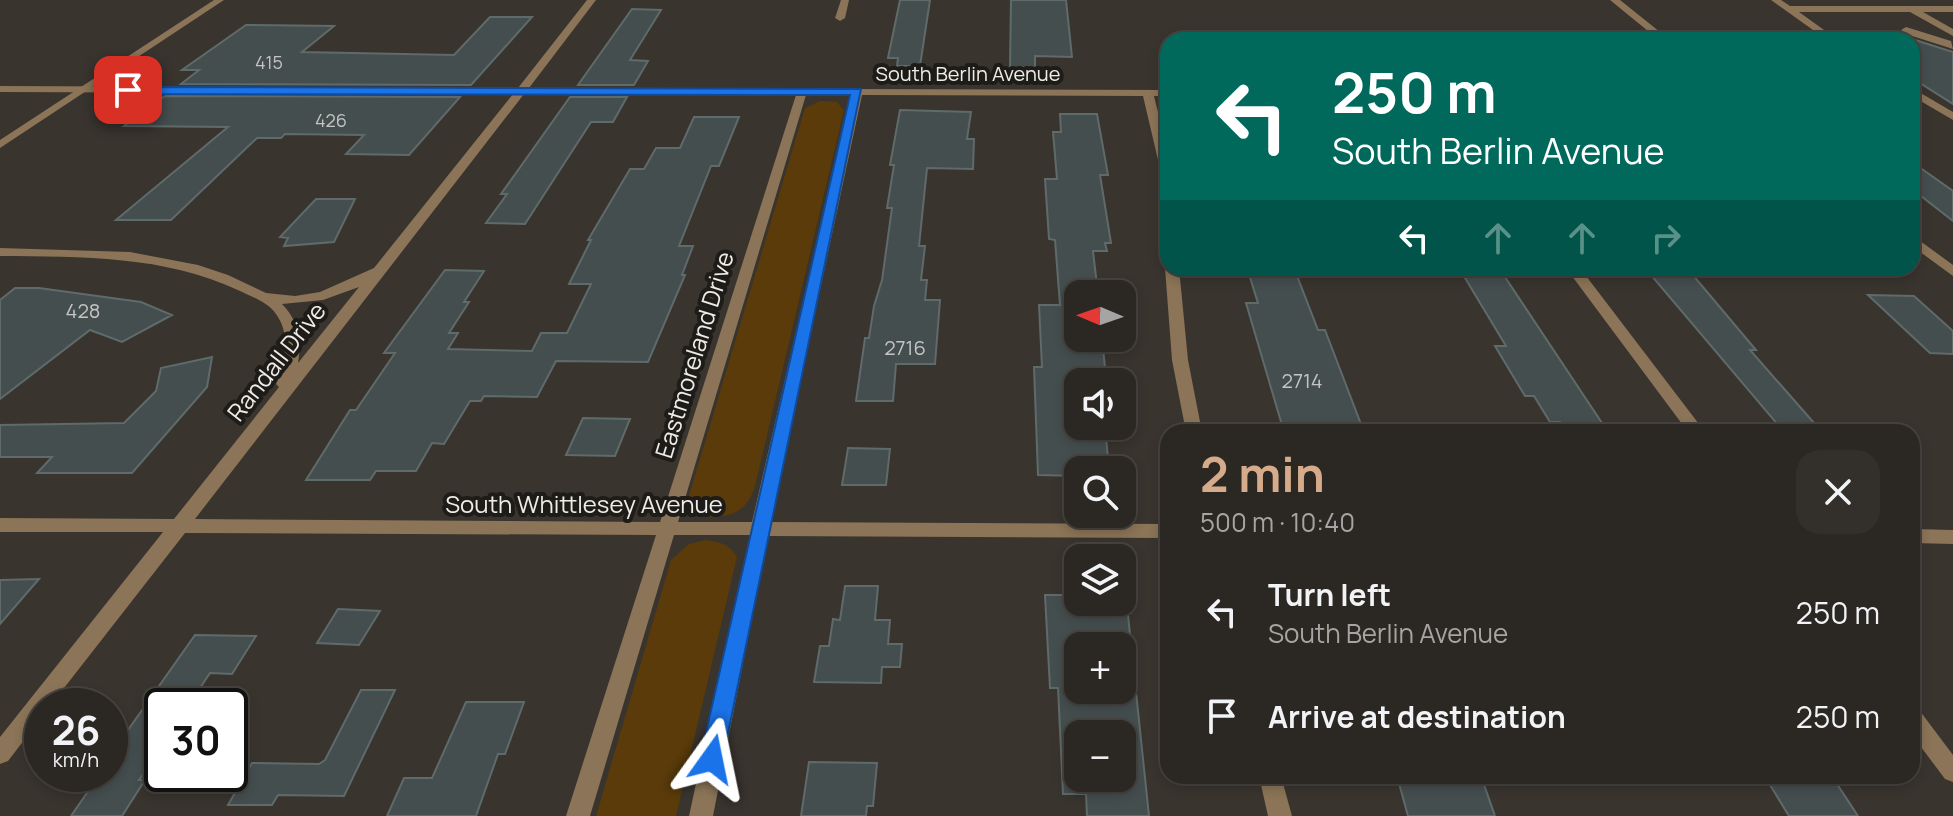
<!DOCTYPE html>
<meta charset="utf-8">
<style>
body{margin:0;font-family:Manrope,sans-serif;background:#332f2a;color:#f1f3f6;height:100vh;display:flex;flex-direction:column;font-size:30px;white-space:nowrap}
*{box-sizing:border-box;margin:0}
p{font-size:26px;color:#a6a5a5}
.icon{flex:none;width:44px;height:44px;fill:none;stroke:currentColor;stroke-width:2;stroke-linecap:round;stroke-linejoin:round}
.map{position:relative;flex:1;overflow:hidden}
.details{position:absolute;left:1160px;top:424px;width:760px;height:360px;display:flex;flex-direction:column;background:#2b2722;border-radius:24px;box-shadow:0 4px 12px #0003,0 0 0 2px #474440}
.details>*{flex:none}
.hud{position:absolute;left:1160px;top:32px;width:760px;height:244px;border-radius:24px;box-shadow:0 4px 12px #0003,0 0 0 2px #474440;background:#00695c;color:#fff;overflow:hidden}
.needle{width:52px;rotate:272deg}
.tools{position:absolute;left:1064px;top:280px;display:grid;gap:16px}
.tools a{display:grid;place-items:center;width:72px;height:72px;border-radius:16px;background:#2b2722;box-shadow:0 4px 12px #0003,0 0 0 2px #474440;font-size:40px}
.speed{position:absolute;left:24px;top:688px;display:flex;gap:16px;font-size:40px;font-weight:700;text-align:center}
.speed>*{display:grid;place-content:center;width:104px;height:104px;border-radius:50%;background:#2b2722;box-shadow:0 4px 12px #0003,0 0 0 2px #474440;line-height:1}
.speed small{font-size:20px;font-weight:400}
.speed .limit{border:4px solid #111;border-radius:12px;background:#fff;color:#111}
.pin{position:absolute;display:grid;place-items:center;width:68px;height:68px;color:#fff;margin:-34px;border-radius:16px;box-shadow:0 4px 12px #0006}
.me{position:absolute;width:88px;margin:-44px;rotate:12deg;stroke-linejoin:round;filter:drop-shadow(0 0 6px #0008)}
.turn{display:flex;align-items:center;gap:28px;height:168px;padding:0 40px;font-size:36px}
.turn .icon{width:104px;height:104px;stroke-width:2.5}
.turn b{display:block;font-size:56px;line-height:68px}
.lanes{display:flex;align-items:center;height:76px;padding:0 40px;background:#0003;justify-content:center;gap:40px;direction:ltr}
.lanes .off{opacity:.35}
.round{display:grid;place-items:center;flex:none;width:84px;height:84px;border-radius:24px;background:#332f2a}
.overview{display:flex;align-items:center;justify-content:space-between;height:136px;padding:0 40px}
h1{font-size:48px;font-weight:700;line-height:60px;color:#d6ab8b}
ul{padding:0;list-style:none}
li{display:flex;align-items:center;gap:24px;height:104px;padding:0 40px}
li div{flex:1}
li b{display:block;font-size:30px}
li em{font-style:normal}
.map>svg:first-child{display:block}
.green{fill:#5a3b09}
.building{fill:#454e4f;stroke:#5f6a6a;stroke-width:2;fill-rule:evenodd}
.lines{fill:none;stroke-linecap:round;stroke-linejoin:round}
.service{fill:#8b7457;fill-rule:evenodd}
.minor{fill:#8b7457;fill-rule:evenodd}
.tertiary{fill:#8b7457;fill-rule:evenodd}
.route{fill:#1a73e8;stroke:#114b97;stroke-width:2}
.labels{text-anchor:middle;stroke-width:8;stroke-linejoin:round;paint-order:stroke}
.far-number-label{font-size:18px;fill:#c4c4c2}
.far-street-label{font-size:20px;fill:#efece8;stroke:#1e1c19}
.number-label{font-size:20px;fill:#c4c4c2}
.street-label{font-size:24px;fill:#efece8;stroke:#1e1c19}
</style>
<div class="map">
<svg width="1953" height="816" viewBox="0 0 1953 816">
<rect width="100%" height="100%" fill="#39342e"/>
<path class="green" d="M820,101l17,1 7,8 -89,376c-8,26 -23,31 -49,31l-17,-12 -1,-6 117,-391z
M706,540c14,2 24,4 31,17l-61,259h-80l75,-256 18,-16z"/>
<path class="building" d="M900,0h30l-10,66h-23l1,-8h-10z
M1011,0h55l6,57 -37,-1v11h-25z
M632,9l29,1 -31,50 18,1 -14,24h-56z
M490,17h42l-61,68 -290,-1 18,-14h-17l64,-45 88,1 -32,26 152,3z
M1912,39l41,13v52l-41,-26z
M165,96l295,1 -51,58 -63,-1 18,-19 -79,-1 -4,4h-24l-86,82h-55l112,-93 -104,-1z
M570,97h57l-14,25h-22l-66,102 -39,-1 21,-29h-6z
M900,110l71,2 -4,27h7l-1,30 -46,-1 -8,78h6l-4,34h6l-2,20h15l-5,64h-39l-3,37h-37l9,-63h4l5,-32 8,-26 10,-72h-5l7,-43h-4z
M1060,114h37l11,61h-8l11,68h-6l2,8h-14l5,43h-20v44h24l4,40h-10v4h-18v44h27l4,44h-31v6l-40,-1 -4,-108h8l-3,-62h21l-5,-65 -6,-1 -4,-60h12l-4,-47h8z
M694,117h45l-20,49h-8l-32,80h14l-11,29h3l-37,87 -92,-1 -19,36 -53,-1 -3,5h-11l-26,43 -12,-1 -16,28h-40l-6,9h-64l44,-70h6l39,-57h-11l61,-83 39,1 -20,31h5l-20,31h9l-10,16 84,2 9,-18h26l24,-49h-22l22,-44h-3l42,-71h14l12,-21h24z
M1912,162l41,29v30l-41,-32z
M316,199h39l-21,43 -50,4 4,-8 -8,-1z
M1247,268h47l24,62h7l39,102h-80l-38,-129h12z
M1459,268h40l109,164h-42l-6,-10h-10l-16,-26h-9l-30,-50h11z
M1645,268h42l69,82h-6l72,82h-38z
M15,288h24l102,14 31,13 -50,27 -32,-12 -90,69v-99z
M1868,295l46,1 39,35v23l-23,-1z
M212,357l-5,30 -75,86h-95l15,-16h-52v-32l124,-2 32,-32 5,-23z
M583,418l47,1 -15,37 -49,-1z
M848,448l42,1 -4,36h-44z
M39,579l-39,45v-44z
M845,586h33l-3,34h15l-2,24h14l-2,23h-18l-1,16 -67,-1 6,-36h9l4,-27 7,1z
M1045,595h33v7h44v-6h4l23,220h-62l-1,-22h-23l-5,-106h-8zM1078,646h44v44h-44zM1078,734h44v44h-44z
M338,609l42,2 -21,34 -42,-2z
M195,635l61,1 -24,38 -22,-1 -22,33h-26v39l-23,35h6l-23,36h-51l29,-42h10v-15l6,-12z
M361,690h34l-51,106 -66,-1 -6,10h-44l24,-42 67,1 6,-4z
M466,702h58l-19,52h-7l-22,62h-89l17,-38h28z
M809,762l68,1 -4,43h-6l-1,10h-65z
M1397,776h84l14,40h-87z
M1767,780l68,1 23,35h-69z"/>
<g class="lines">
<path class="service" d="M1771,0h10l9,6h163v6h-30l30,17v7l-43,-24h-111l39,28h-11z
M1906,27l45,14 2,8 -44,-14 -8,-5z
M1912,88l41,24v8l-41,-24z"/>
<path class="minor" d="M587,0h9l-67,88 639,2v6h-14l14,57v28l-6,-4 -19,-81 -281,-1 -92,427 398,2v14l-400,-2 -55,280h-24l61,-281h-76l-84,281h-24l90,-281 -471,-2 -135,173h-8v11l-34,44 -8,3v-27l163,-205h-163v-14l174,1 105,-132 -3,-3c9,-21 15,-50 0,-70 -8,-12 -24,-17 -36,-23 -76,-36 -158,-34 -240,-35v-8l130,4 68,13 30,10 38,18 29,3 25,-4 54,-24 139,-174 -513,-2v-6l518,2zM524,94l272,1 -136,427 -465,-3zM806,95h45l-99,427h-74zM359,287l-61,76c4,-23 0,-43 -16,-59l41,-4z
M841,0h8l-4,18 -5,3 -5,-3z
M1610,0h10l50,40h-11z
M1912,235l41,30v11l-41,-30z
M1168,265v3h11l9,92 14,72h-16l-14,-72 -7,-92z
M1566,268h14l125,164h-17z
M1912,529l41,1v14l-41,-1z
M1912,709l8,2 33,44v27l-8,-3 -33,-44z
M1259,776h22l11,40h-24z"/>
<path class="tertiary" d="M214,0h10l-224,148v-8z"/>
</g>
<path class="route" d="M124,87l737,2 -140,678 -9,3 -9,-3 -3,-8 150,-664 -722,-1 -6,-4z"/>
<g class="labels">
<g class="far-number-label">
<text x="269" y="69">415</text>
<text x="331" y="127">426</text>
</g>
<g class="far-street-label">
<text x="968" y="81">South Berlin Avenue</text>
</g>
<g class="number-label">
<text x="83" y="318">428</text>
<text x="905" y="355">2716</text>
<text x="1302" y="388">2714</text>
</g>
<g class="street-label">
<text transform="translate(695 355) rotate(-73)" y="8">Eastmoreland Drive</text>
<text transform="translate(277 362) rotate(-52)" y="8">Randall Drive</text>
<text x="584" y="513">South Whittlesey Avenue</text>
</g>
</g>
</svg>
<div class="tools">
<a><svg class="needle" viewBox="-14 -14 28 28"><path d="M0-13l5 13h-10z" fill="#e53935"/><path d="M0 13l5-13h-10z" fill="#a6a5a5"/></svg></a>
<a><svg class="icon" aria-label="sound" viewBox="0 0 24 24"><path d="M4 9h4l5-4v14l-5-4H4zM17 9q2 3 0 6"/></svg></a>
<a><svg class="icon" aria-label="search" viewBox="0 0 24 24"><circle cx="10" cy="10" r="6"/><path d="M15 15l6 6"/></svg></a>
<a><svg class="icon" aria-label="layers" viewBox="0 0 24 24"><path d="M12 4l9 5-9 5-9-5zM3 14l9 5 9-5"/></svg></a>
<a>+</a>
<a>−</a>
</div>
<div class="speed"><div>26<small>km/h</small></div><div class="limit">30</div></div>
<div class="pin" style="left:128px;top:90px;background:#d93025"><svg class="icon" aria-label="arrive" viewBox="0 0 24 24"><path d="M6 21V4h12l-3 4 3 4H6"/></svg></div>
<svg class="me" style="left:712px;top:759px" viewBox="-20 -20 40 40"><path d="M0-17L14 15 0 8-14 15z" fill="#1a73e8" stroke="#fff" stroke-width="4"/></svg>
<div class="hud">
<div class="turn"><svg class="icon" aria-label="left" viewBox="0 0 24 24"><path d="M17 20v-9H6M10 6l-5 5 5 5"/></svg><div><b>250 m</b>South Berlin Avenue</div></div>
<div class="lanes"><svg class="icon" aria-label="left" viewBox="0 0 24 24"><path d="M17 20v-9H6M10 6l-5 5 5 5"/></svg><svg class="icon off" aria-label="ahead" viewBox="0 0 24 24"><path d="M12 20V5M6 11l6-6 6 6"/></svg><svg class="icon off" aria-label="ahead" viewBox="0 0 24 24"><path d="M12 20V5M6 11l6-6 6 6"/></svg><svg class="icon off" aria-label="right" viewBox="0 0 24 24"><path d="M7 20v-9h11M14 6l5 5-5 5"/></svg></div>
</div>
<section class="details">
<div class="overview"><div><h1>2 min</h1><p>500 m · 10:40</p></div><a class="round"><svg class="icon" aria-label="close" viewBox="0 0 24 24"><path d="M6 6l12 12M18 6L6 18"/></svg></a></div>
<ul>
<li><svg class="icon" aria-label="left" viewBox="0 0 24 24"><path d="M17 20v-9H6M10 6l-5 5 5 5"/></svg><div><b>Turn left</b><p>South Berlin Avenue</p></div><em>250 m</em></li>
<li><svg class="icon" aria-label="arrive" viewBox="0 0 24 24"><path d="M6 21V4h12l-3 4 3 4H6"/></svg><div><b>Arrive at destination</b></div><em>250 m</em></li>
</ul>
</section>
</div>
